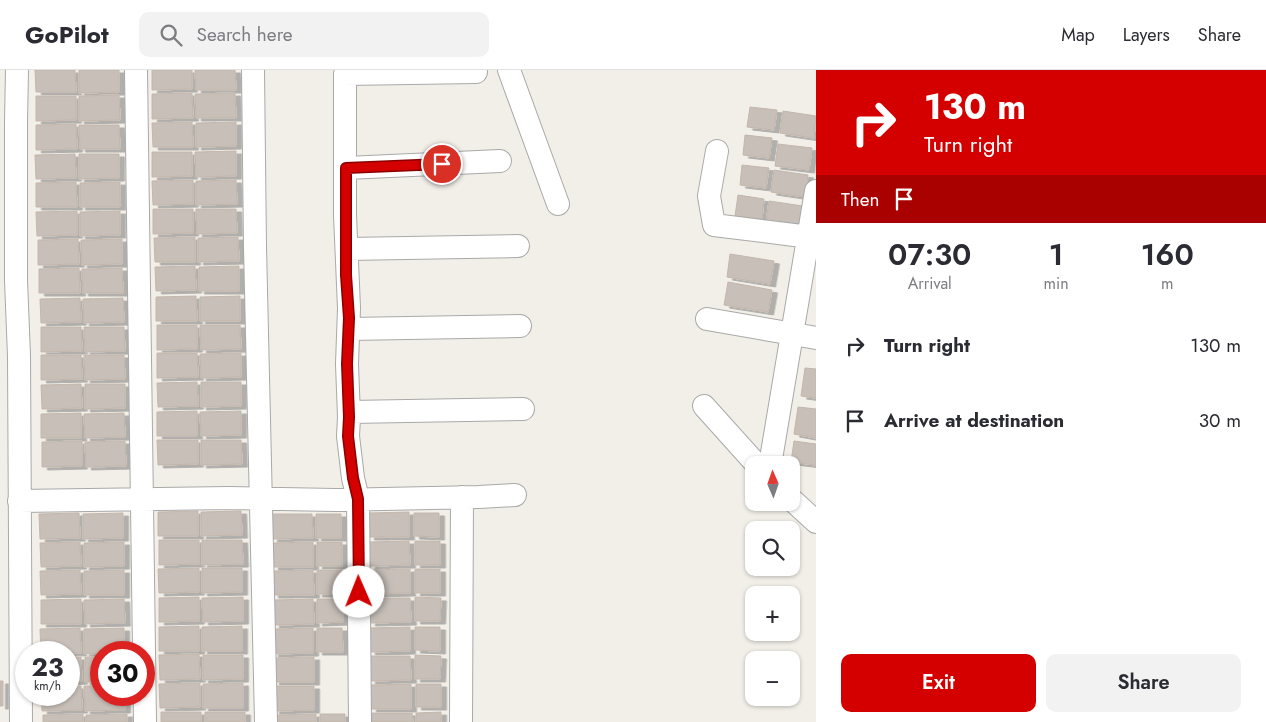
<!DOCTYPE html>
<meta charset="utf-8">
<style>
body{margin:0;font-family:Jost,sans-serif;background:#f2f2f3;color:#2b2b33;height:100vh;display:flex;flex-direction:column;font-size:19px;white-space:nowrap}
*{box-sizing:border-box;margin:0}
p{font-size:16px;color:#7c7c81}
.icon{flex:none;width:28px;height:28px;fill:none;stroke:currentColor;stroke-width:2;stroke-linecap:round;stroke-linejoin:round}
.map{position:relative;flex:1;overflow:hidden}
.side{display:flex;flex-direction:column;background:#fff;width:450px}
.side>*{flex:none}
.guide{background:#d40000;color:#fff;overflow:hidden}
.needle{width:32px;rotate:358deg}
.buttons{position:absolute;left:745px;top:386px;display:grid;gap:10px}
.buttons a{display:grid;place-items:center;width:55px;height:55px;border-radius:10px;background:#fff;box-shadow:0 1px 4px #0004;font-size:25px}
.speed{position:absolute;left:15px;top:571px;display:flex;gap:10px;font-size:25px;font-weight:700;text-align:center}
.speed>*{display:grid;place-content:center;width:65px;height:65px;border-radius:50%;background:#fff;box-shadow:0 1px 4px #0004;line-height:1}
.speed small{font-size:12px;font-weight:400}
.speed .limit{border:8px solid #d22;background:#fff;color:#111}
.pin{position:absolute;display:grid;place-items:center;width:42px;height:42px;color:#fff;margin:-21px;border:2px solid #fff;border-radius:50%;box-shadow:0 1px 5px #0007}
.me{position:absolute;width:55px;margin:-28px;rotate:359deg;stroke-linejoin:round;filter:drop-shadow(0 0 4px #0008)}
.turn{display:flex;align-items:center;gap:18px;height:105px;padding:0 25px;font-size:22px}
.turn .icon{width:65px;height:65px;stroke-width:2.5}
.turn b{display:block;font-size:35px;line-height:42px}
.then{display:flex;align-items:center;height:48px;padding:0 25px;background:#0003;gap:10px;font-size:19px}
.eta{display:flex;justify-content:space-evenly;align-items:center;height:85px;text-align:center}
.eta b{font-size:30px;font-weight:600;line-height:35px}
.action{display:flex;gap:10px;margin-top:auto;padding:10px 25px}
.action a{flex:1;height:58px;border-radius:10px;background:#d40000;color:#fff;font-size:20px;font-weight:600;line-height:58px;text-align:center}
.action a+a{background:#f2f2f3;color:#2b2b33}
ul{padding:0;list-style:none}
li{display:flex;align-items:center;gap:15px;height:75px;padding:0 25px}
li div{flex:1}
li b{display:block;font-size:19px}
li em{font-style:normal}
header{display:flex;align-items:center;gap:30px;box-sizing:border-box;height:70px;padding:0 25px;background:#fff;border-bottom:1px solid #e1e1e2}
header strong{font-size:24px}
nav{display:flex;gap:28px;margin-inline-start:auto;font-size:18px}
.search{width:350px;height:45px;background:#f2f2f3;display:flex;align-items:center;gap:12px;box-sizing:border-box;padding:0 18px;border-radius:10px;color:#7c7c81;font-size:19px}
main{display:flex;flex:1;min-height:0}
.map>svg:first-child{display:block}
.building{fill:#c7bfb8;stroke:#c4b6ab;filter:url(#shadow)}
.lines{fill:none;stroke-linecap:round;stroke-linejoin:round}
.street-casing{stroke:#a9a9a9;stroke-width:24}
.street{stroke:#fff;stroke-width:22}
.route-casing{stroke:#8a0000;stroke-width:12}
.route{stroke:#d40000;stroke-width:9}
</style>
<header>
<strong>GoPilot</strong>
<div class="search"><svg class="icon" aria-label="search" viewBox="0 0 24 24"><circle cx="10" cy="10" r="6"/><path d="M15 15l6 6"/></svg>Search here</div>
<nav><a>Map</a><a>Layers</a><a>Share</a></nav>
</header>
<main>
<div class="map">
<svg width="816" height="652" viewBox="0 0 816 652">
<defs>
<filter id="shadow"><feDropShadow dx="5.5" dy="3" stdDeviation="0" flood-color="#0004"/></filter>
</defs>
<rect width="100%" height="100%" fill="#f2efe9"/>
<path class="building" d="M35,0h40l1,22h-40z
M79,0h40v22l-40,1z
M152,0h40v19l-40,1z
M195,0h40l1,20h-40z
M192,23l1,25 -41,1v-25z
M235,23l1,25h-40l-1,-24z
M119,25l1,25 -41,1v-25z
M36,26h40v24l-40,1z
M750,37l27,3 -3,20 -27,-3z
M783,41l33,5 -2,22 -34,-5z
M192,52l1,25h-40l-1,-24z
M236,52v24l-40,1v-24z
M76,54l1,25 -41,1v-25z
M79,55h40l1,24h-40z
M745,65l27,3 -3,20 -26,-3z
M778,74l34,4 -3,22 -34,-4z
M236,81v25l-40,1 -1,-25z
M152,82h40v24l-40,1z
M75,84l1,24 -40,1 -1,-24z
M79,84h40v24l-40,1z
M742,95l27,3 -3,20 -26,-3z
M774,100l34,5 -3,22 -34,-5z
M193,110v24l-40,1 -1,-24z
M236,110l1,24 -41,1v-24z
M76,112l1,25h-41v-24z
M120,112v25h-40v-24z
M738,125l26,4 -2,20 -27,-3z
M769,131l34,5 -3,22 -34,-5z
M153,139h40v24l-40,1z
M196,139h40l1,24 -40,1z
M77,141v24l-40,1 -1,-24z
M120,141v24l-40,1v-24z
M195,167v25h-40l-1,-24z
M238,167l1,24 -41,1v-24z
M78,169l1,25 -41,1v-25z
M122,169v25l-40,1 -1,-25z
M730,184l44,7 -4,23 -43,-7z
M195,196l1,24 -40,1 -1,-24z
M239,196v25h-40v-24z
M79,198l1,25h-41v-24z
M122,198l1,25h-40l-1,-24z
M728,212l44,8 -4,22 -44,-7z
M196,226l1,25h-41v-24z
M240,226v25h-40v-24z
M80,228l1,24 -40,1 -1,-24z
M123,228l1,24 -40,1 -1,-24z
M157,255h40v24l-40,1z
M200,255h40l1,24 -40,1z
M41,257h40l1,24 -41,1z
M84,257h40l1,24 -40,1z
M157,283h40l1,24 -41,1z
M241,283v24l-40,1 -1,-24z
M41,285h40l1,24 -41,1z
M84,285h40l1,24 -40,1z
M805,298l11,1v29l-15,-2z
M197,312l1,24 -40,1 -1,-24z
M201,312h40v24l-40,1z
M81,314l1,24 -40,1 -1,-24z
M85,314h40v24l-40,1z
M798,337l18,2v29l-22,-4z
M197,341v25h-40v-24z
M241,341v24l-40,1 -1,-24z
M81,343v25h-40v-24z
M124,343l1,24 -40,1 -1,-24z
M157,370h41v24l-40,1z
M201,370h40l1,24 -41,1z
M82,371v25l-40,1v-25z
M125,371l1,25 -40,1 -1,-25z
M794,371l22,3v21l-25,-3z
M198,441v25h-40v-24z
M241,441l1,24 -41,1v-24z
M409,442v25h-40v-24z
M79,443l1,25 -40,1 -1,-25z
M123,443v25l-40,1v-25z
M414,443h25v24l-25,-1z
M272,444h40l1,24 -41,1z
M316,444h25v24h-25z
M159,470h40v24l-40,1z
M202,470h40l1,24 -41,1z
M409,471l1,24 -40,1 -1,-24z
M415,471h25v24h-25z
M80,472l1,24 -40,1 -1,-24z
M124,472v24l-40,1v-24z
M313,472v25h-40v-24z
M317,472h25v24h-25z
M199,498v24l-40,1 -1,-24z
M202,498h40v24l-40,1z
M410,499v24l-40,1v-24z
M415,499h25v24h-25z
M80,500l1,24 -40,1 -1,-24z
M124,500v25h-40v-24z
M313,500l1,25h-41v-24z
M317,500h25v24h-25z
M199,527v24l-40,1v-24z
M243,527v24l-40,1 -1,-24z
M415,527l26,1 -1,23h-25z
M370,528h40l1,24 -41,1z
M81,529v25h-40v-24z
M124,529l1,24 -40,1 -1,-24z
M313,529l1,25 -40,1 -1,-25z
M317,529h26v23l-26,1z
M199,556v25h-40v-24z
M242,556v25h-40v-24z
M410,557v24l-40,1 -1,-24z
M415,557h25v24l-25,-1z
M80,558l1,25 -40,-1 -1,-23z
M124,558v24l-40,2v-25z
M313,558v25l-40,1v-25z
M317,558h25l1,24h-26z
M199,584l1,25 -40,1 -1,-25z
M203,585h40v24l-40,1z
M415,585l26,1 -1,23h-25z
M370,586h40l1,24 -41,1z
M69,587h12l1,24 -13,1z
M85,587h16v25h-16z
M314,587v25h-40v-24z
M0,611h3v25h-3z
M200,613v24l-40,1 -1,-24z
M243,613v25h-40v-24z
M411,614v25h-40l-1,-24z
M416,614h25v23h-25z
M69,616h12l1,24 -40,1 -1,-16h28z
M84,616h17v9h24v15l-40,1z
M274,616h40v24l-40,1z
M161,642h40v10h-40z
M205,642h40v10h-40z
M441,642v10h-25v-9z
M372,643h40l1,9h-41z
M83,644v8h-40v-7z
M127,644v8h-41v-7z
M316,644v8h-40l-1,-7z
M320,644h25v8h-25z"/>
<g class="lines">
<defs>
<path id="street" d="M17,0l-1,52v158l3,76 2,366
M136,0l9,652
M253,0l2,177 11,475
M509,0l49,134
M717,81l-8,45 5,29 96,12
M346,98l154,-7
M347,179l171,-3
M707,249l109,19
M349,259l171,-3
M704,336l53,59
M349,342l174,-3
M770,395l46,-274
M791,429l25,23
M19,431l210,-3 106,2 144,-3 36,-2
M360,652l-2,-223 -5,-21 -5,-42 1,-19 -2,-53 2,-56 -4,-93v-141l131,-2
M461,652l1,-225"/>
</defs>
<use href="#street" class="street-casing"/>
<use href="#street" class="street"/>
</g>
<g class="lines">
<defs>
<path id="route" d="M359,522l-1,-93 -5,-21 -5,-42 1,-19 -2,-53 2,-46 -3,-43v-107l96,-4"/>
</defs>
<use href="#route" class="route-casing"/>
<use href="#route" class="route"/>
</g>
</svg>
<div class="buttons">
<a><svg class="needle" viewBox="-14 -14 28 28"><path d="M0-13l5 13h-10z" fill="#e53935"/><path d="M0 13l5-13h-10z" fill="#7c7c81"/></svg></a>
<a><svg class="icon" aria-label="search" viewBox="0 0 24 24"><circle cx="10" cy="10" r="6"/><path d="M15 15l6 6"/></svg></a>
<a>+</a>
<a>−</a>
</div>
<div class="speed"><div>23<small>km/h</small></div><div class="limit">30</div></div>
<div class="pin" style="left:442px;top:94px;background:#d93025"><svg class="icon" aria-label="arrive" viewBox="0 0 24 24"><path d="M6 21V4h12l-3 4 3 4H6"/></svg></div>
<svg class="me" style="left:359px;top:522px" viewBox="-20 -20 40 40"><circle r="19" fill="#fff"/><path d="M0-13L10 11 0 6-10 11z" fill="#d40000"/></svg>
</div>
<section class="side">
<div class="guide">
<div class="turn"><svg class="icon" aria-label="right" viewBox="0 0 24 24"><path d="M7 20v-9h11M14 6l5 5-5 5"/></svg><div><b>130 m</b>Turn right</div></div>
<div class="then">Then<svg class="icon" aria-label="arrive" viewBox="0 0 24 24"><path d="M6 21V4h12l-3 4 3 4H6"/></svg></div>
</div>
<div class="eta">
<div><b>07:30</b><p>Arrival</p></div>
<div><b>1</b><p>min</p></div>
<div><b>160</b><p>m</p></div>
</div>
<ul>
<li><svg class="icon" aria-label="right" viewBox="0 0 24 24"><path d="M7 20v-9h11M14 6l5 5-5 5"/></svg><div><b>Turn right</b></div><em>130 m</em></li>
<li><svg class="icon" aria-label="arrive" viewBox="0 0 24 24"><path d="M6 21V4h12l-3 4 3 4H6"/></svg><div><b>Arrive at destination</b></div><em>30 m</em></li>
</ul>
<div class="action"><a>Exit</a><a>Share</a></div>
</section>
</main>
